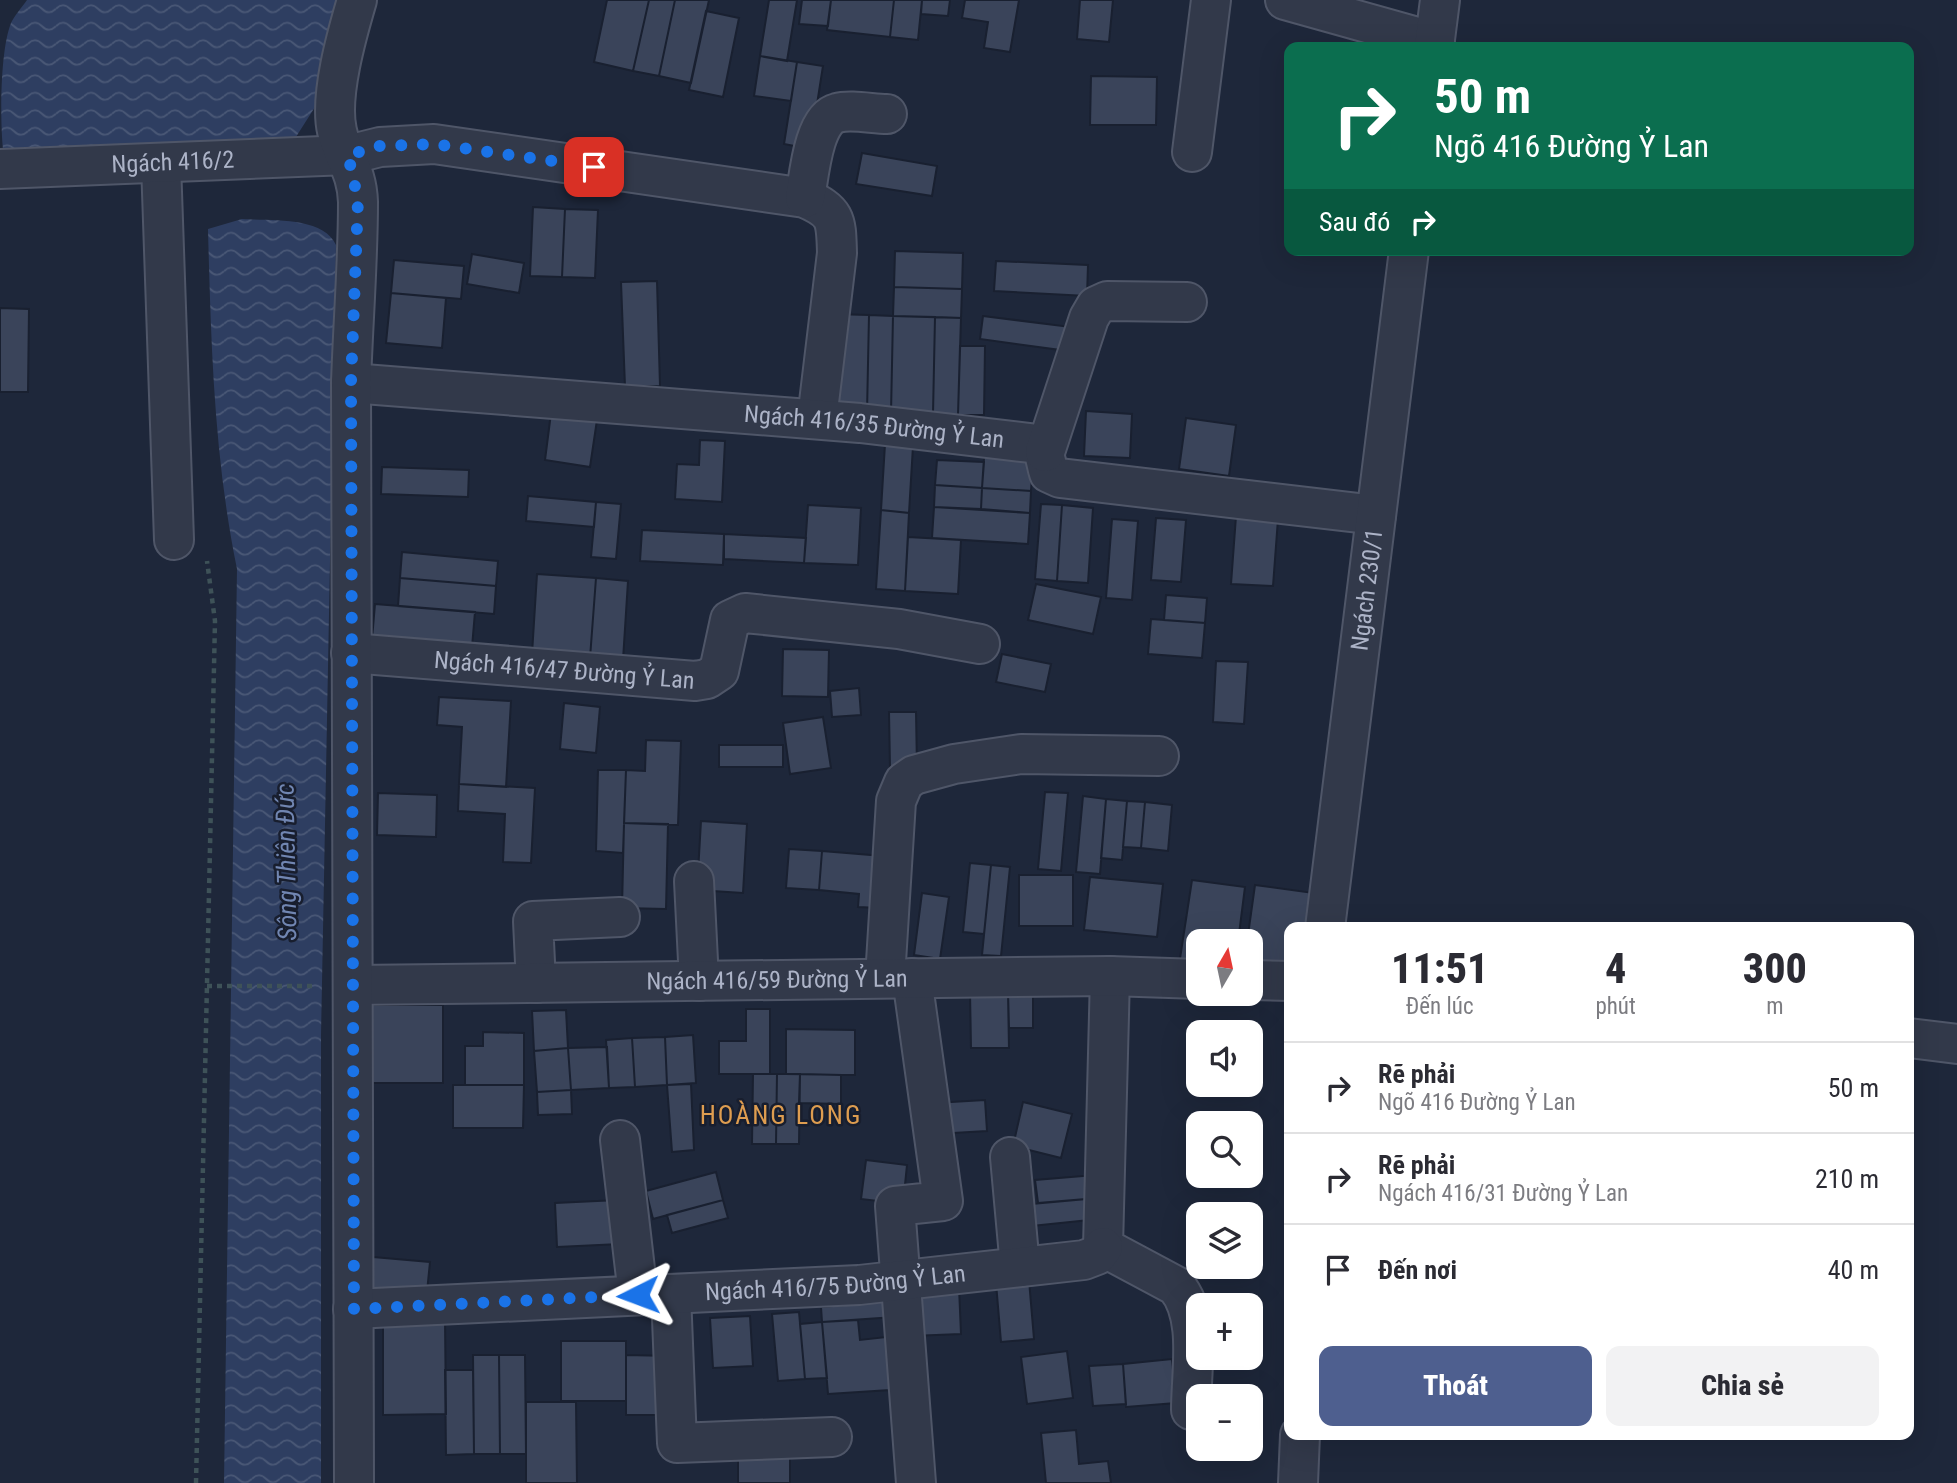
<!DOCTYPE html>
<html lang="vi">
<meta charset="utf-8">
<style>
body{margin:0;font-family:"Roboto Condensed",sans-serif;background:#f2f2f3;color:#2b2b33;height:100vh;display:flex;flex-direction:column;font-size:26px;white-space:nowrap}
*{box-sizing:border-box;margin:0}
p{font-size:23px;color:#7c7c81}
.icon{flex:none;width:38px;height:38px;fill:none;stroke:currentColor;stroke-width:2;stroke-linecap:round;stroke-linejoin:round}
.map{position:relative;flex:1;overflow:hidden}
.panel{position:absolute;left:1284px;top:922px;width:630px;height:518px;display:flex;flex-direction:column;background:#fff;border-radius:14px;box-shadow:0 7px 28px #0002}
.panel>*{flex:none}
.banner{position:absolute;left:1284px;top:42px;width:630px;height:214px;border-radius:14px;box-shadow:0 7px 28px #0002;background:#0b6e4f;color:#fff;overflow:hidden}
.needle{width:46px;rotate:9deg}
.tools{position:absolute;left:1186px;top:929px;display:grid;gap:14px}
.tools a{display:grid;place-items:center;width:77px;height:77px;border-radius:14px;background:#fff;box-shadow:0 7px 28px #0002;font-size:35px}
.pin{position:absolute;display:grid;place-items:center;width:60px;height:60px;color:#fff;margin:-30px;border-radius:14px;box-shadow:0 4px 10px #0006}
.me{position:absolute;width:77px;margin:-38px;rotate:267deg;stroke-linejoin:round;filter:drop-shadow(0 0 5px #0008)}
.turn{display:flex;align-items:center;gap:24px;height:147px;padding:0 35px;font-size:32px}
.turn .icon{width:91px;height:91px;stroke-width:2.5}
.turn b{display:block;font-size:49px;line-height:60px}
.then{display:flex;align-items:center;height:66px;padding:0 35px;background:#0003;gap:14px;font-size:26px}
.eta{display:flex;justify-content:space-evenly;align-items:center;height:119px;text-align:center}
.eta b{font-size:42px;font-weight:800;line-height:49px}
.primary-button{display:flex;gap:14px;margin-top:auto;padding:14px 35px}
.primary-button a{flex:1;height:80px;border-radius:14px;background:#4e5f8f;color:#fff;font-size:28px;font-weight:800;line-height:80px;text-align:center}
.primary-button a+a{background:#f2f2f3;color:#2b2b33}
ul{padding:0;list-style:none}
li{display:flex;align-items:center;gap:21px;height:91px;padding:0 35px;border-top:2px solid #e1e1e2}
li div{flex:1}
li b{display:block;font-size:26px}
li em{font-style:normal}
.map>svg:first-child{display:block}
.water{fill:url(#water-waves)}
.building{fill:#3a445a;stroke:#192030;stroke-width:2}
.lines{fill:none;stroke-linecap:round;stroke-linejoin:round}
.minor-casing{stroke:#4f5668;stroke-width:42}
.path{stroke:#3e5258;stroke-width:4.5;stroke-dasharray:5 5;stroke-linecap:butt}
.minor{stroke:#32394a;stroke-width:38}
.route{stroke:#1a73e8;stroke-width:12;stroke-dasharray:0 21.6}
.labels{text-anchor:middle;stroke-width:5;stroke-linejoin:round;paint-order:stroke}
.street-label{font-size:24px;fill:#acb3c7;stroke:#181e2e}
.water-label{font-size:26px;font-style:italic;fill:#7186b2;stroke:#181e2e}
.neighbourhood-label{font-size:26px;letter-spacing:2px;fill:#de9d50;stroke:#181e2e}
</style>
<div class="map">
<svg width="1957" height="1483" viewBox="0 0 1957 1483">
<defs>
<pattern id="water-waves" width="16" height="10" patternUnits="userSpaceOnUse" patternTransform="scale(1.75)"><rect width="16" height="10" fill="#2e3e61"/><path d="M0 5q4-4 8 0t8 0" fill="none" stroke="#4a5876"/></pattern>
</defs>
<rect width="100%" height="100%" fill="#1e273a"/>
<path class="water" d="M27,0h320l-32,107 -21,33 -255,17 -36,-8c-3,-30 -3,-98 8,-126 4,-8 11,-16 16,-23z
M242,219c28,2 81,-3 94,26l-15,790v448h-97l13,-914c-23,-112 -26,-225 -29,-340z"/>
<path class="building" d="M607,0h42l-16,71 -39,-9z
M649,0h26l-16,76 -26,-5z
M675,0h34l-18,83 -32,-7z
M769,0h28l-10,61 -27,-5z
M802,0h29l-3,26 -29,-2z
M831,0h63l-4,37 -63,-7z
M894,0h28l-4,40 -28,-3z
M922,0h28l-2,16 -27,-2z
M965,0h54l-9,52 -26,-4 4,-26 -26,-4z
M1080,0h33l-4,42 -32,-3z
M706,11l33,7 -16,79 -34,-7z
M760,56l37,6 -6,39 -37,-5z
M797,62l26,4 -13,83 -26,-5z
M1091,76l66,1 -1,48h-66z
M862,153l75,13 -5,30 -76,-12z
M533,207l32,2 -3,68 -32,-1z
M565,209l33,1 -3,68 -33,-1z
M895,251l68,2 -1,36 -68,-2z
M472,254l52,9 -5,30 -52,-9z
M394,260l70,6 -3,33 -70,-6z
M996,261l92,4 -1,31 -93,-5z
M657,281l3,105 -35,1 -4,-105z
M894,287l68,2 -1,29 -68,-2z
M391,293l55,5 -4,50 -56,-5z
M0,308l29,1 -1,83h-28z
M833,314l36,1 -2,98 -37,-2z
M869,315l24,1 -2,97h-24z
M893,316l42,1 -2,97 -42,-1z
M983,316l88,11 -3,24 -88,-12z
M935,317l26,1 -3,97 -25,-1z
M960,346h25l-1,69h-26z
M1086,411l46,3 -2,44 -46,-2z
M551,413l46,7 -7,47 -45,-7z
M1186,418l50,7 -7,51 -50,-7z
M700,440l25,1 -3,61 -47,-3 2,-35 22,1z
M985,443l49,3 -3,45 -49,-3z
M885,444l28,2 -4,67 -28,-3z
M937,460l47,2 -2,26 -47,-3z
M382,467l87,3 -1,27 -87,-3z
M935,485l47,3 -1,21 -47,-2z
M982,488l49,3 -1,22 -49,-4z
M528,496l68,6 -2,25 -68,-6z
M596,502l25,2 -5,55 -25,-2z
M1041,504l21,1 -5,76 -22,-2z
M808,505l53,3 -3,57 -54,-2z
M1062,505l31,3 -5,75 -31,-2z
M934,507l96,6 -2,31 -96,-6z
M881,510l28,3 -4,78 -29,-2z
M1236,516l42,3 -5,67 -42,-2z
M1156,518l30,2 -5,62 -30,-2z
M1112,519l26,2 -6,79 -26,-2z
M642,530l82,4 -1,31 -83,-4z
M724,534l82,4 -2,25 -80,-4z
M908,537l53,3 -3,54 -53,-3z
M402,552l96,9 -2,25 -96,-8z
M537,574l59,4 -6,80 -58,-4z
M400,578l96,8 -2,28 -96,-8z
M596,578l32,3 -5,79 -33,-2z
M1036,584l65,13 -8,37 -65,-14z
M1166,595l41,3 -2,25 -41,-3z
M375,604l100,8 -4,47 -100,-8z
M1151,619l54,4 -3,35 -54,-4z
M783,649l46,1 -1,47 -46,-1z
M1002,654l49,10 -6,28 -49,-10z
M1216,661l32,1 -4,62 -31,-2z
M859,688l2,27 -29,2 -2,-26z
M439,697l72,4 -5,86 -47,-3 3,-57 -25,-2z
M564,703l36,4 -4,46 -36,-4z
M889,712h27l1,55 -27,1z
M823,717l8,51 -41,6 -7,-51z
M646,740l35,1 -3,84 -54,-2 2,-53 19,1z
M719,745h64v22h-64z
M598,770h28l-3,83 -27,-2z
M459,784l76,4 -4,75 -28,-1 2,-48 -47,-3z
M1045,792l23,1 -7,78 -23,-2z
M378,793l59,2 -1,42 -59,-2z
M1083,796l23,3 -6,75 -24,-2z
M1106,799l21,2 -5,59 -21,-2z
M1127,801l18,1 -4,46 -18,-1z
M1145,802l27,3 -4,46 -27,-3z
M701,821l46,3 -4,69 -46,-3z
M624,823l44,1 -2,85 -44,-1z
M789,849l33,2 -3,39 -33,-2z
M822,851l61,5 -4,52 -21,-1 1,-13 -40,-4z
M970,863l21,2 -7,69 -21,-2z
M991,865l19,2 -9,89 -19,-1z
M1019,875h54v51h-54z
M1090,877l73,7 -6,53 -73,-7z
M1192,880l53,7 -7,55h-39v25l-20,-2z
M1255,885l66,9 -5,34h-26v45l-39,-5v-26h-4z
M922,893l27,4 -9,62 -26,-4z
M970,992h38l1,56h-38z
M1008,992h25v36h-24z
M367,1005h76v78h-77z
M746,1009h24v65h-51v-33h27z
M566,1010l2,38 -34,3 -2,-40z
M786,1029l69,1v45l-69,-1z
M483,1032l41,1v52h-59v-39h18z
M693,1035l3,48 -29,2 -2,-48z
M665,1037l2,48 -32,2 -3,-49z
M632,1038l3,49 -26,1 -3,-48z
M607,1047l2,41 -38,2 -3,-42z
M568,1048l3,42 -34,2 -3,-41z
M753,1074h24l-1,70h-24z
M777,1074h23l-1,70h-23z
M800,1074l41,1v29l-42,-1z
M691,1084l3,66 -22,2 -5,-67z
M453,1085h71l-1,43h-70z
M571,1090l1,24 -34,1 -1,-23z
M985,1100l2,31 -51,3 -2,-31z
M1023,1102l49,12 -11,44 -48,-12z
M866,1160l41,5 -4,39 -42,-5z
M716,1172l7,28 -70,19 -7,-28z
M1095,1175l3,23 -60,5 -3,-23z
M1098,1198l1,21 -77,8 -2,-22z
M618,1200l2,44 -63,3 -2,-44z
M723,1200l5,18 -56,15 -5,-18z
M373,1257l57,5 -4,40 -56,-5z
M1029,1280l5,59 -33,3 -5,-59z
M959,1287l2,47 -50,2 -2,-47z
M893,1301l2,16 -73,5 -1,-15z
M799,1312l6,67 -27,2 -6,-67z
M750,1316l3,50 -40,2 -3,-50z
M383,1319h62l1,95 -63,1z
M858,1320l2,20 26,-3 4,53 -62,4 -6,-72z
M822,1322l5,56 -22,1 -5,-55z
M561,1341h65v60h-65z
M1067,1351l6,47 -46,6 -6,-47z
M473,1355h26l1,99h-26z
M499,1355h26l1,99h-26z
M626,1355l45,1v59h-45z
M1172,1359l4,44 -50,4 -3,-43z
M1123,1364l3,40 -33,2 -4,-40z
M445,1370h28l1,84 -28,1z
M526,1402h50l1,81h-51z
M1076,1430l3,34 29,-3 3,22h-65l-5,-50z
M738,1446h52v37h-52z"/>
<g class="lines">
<defs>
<g id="minor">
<path d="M1285,0l150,42"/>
<path d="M1434,47l6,-47"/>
<path d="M1192,152l19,-152"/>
<path d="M161,163l13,377"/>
<path id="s1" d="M0,169l348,-14 32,-8 54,-3 371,54c32,14 31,22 32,55l-20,166"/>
<path d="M805,198c4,-21 8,-79 32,-85 14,-4 36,1 50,1"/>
<path id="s2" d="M351,383l509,40 170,20c17,5 14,15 19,30l11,5 316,37"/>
<path d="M1045,452l44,-134 7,-12 11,-5 80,1"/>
<path id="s3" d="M351,653l344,28 12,-2 12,-8 11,-51 15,-7 154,16 81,15"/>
<path d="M694,881l5,100"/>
<path id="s4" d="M1325,928l84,-678"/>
<path d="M1110,976l-7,271 73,39c26,30 15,85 15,124"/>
<path d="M885,978l11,-177 8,-19 10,-7 40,-11 67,-10 138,2"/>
<path d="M912,978l31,223 -48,5 21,277"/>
<path d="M1251,980l39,1"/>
<path d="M536,983l-3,-62 87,-4"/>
<path id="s5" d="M353,985l757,-9 89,3"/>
<path d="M1909,1038l48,6"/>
<path d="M620,1140l18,155"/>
<path d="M1010,1157l10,110"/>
<path d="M671,1294l6,149 155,-6"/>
<path id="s6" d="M353,1309l506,-24 225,-25 13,-5 6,-8"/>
<path d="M354,1483l-3,-1100c2,-60 7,-121 7,-181 -1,-32 -15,-44 -21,-71 -8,-35 10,-97 20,-131"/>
<path d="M1298,1483l2,-48"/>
</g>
</defs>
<use href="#minor" class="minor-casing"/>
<path class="path" d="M207,986h110
M196,1483l19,-862 -8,-60"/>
<use href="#minor" class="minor"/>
</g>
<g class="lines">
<path class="route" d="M594,167l-160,-23 -54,2 -32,9 10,45 -7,183 3,926 284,-14"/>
</g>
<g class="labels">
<g class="street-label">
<text dy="8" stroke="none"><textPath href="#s1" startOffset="173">Ngách 416/2</textPath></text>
<text dy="8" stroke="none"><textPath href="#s2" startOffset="525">Ngách 416/35 Đường Ỷ Lan</textPath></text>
<text dy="8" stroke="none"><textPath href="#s4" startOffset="341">Ngách 230/1</textPath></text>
<text dy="8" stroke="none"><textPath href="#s3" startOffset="214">Ngách 416/47 Đường Ỷ Lan</textPath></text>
<text dy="8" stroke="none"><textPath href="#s5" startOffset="424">Ngách 416/59 Đường Ỷ Lan</textPath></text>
<text dy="8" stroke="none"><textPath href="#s6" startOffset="483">Ngách 416/75 Đường Ỷ Lan</textPath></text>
</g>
<g class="water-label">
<text transform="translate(286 862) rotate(-91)" y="9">Sông Thiên Đức</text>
</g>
<g class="neighbourhood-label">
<text x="781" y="1124">HOÀNG LONG</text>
</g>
</g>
</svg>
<div class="tools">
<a><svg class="needle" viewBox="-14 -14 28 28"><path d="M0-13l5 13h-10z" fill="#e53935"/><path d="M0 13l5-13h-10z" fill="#7c7c81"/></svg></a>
<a><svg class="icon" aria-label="sound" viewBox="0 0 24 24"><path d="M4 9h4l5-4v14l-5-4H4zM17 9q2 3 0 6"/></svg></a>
<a><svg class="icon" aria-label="search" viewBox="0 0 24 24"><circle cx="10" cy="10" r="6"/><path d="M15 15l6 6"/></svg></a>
<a><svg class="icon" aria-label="layers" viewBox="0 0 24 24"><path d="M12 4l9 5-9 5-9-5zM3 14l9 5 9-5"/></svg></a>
<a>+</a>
<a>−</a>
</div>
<div class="pin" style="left:594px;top:167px;background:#d93025"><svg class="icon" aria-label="arrive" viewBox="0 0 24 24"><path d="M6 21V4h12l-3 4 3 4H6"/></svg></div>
<svg class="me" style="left:638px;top:1295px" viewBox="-20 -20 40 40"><path d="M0-17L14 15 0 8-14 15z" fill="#1a73e8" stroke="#fff" stroke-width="4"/></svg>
<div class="banner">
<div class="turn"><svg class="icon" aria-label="right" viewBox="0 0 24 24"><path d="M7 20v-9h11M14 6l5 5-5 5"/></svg><div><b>50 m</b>Ngõ 416 Đường Ỷ Lan</div></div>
<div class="then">Sau đó<svg class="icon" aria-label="right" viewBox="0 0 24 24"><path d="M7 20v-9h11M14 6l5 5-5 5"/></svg></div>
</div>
<section class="panel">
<div class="eta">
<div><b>11:51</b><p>Đến lúc</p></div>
<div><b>4</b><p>phút</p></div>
<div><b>300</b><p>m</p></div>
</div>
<ul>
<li><svg class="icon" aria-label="right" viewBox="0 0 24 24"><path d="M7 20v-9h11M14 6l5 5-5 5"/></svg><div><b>Rẽ phải</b><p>Ngõ 416 Đường Ỷ Lan</p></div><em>50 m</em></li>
<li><svg class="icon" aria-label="right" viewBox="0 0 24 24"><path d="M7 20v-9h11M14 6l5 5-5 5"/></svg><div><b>Rẽ phải</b><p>Ngách 416/31 Đường Ỷ Lan</p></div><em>210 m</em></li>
<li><svg class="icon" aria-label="arrive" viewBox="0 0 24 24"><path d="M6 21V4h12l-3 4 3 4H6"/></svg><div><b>Đến nơi</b></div><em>40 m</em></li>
</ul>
<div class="primary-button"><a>Thoát</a><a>Chia sẻ</a></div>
</section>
</div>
